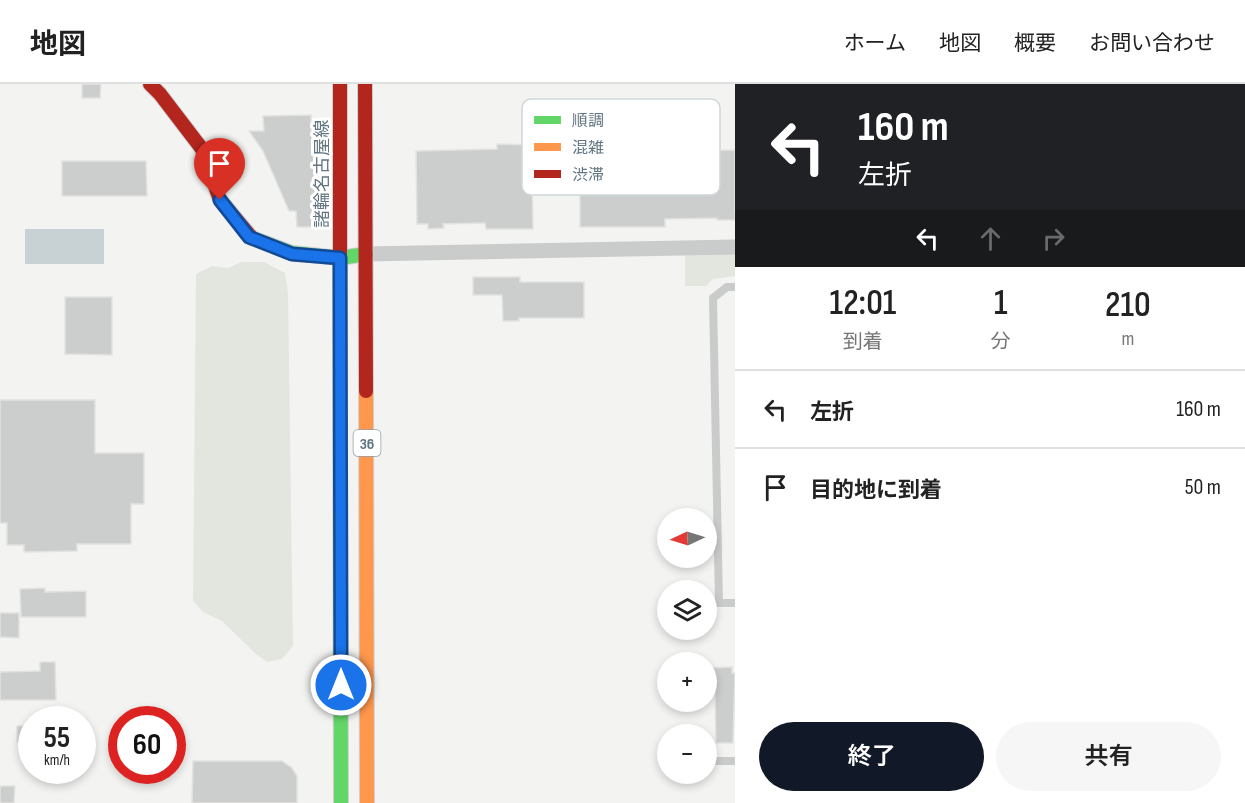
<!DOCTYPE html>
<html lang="ja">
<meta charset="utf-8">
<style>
body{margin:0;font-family:"Sofia Sans Condensed","Noto Sans JP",sans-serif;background:#f6f6f6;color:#222;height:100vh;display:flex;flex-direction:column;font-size:22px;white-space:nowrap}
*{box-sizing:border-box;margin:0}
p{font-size:20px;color:#767676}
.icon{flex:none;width:33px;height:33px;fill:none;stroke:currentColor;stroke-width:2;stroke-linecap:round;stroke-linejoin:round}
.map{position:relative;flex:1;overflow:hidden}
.side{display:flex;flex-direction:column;background:#fff;width:510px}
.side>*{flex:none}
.guide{background:#202124;color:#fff;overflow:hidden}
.needle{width:39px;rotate:266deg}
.buttons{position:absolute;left:657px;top:424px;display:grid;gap:12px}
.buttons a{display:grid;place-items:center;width:60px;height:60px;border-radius:50%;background:#fff;box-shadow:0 3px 9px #0003;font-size:30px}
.speed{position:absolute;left:18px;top:622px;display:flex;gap:12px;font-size:30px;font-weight:700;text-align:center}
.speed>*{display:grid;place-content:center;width:78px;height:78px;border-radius:50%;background:#fff;box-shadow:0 3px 9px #0003;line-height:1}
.speed small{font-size:15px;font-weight:400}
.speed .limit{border:9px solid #d22;background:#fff;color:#111}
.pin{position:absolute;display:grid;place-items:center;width:51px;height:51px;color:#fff;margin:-62px -26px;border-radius:50% 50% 50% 0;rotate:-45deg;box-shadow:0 0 6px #0007}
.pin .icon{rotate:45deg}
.me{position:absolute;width:66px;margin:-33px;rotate:0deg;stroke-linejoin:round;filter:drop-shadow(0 0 4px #0008)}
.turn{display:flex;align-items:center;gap:21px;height:126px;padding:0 24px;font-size:27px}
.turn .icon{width:78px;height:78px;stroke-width:2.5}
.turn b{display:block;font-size:42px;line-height:51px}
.lanes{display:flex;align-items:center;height:57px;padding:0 24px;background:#0003;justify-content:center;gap:30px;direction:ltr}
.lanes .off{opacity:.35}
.eta{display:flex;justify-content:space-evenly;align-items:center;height:102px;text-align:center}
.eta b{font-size:36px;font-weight:600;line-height:42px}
.button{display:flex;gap:12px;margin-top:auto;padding:12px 24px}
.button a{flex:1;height:69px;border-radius:36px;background:#111827;color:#fff;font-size:24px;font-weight:600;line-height:69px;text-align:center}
.button a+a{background:#f6f6f6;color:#222}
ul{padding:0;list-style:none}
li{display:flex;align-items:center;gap:18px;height:78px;padding:0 24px;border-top:2px solid #e0e0e0}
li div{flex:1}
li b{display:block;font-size:22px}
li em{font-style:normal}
header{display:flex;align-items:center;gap:36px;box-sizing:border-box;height:84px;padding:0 30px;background:#fff;border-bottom:2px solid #e0e0e0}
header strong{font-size:28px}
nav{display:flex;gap:33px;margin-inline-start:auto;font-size:21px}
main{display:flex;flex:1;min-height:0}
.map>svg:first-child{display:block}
.green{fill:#e2e6df}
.water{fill:#c8d2d4}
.building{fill:#cccece;stroke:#e2e2e1;stroke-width:1.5}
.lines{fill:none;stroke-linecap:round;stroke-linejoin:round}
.fast-casing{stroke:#cfd1d1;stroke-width:16}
.slow-casing{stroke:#cfd1d1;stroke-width:16}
.jam-casing{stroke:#cfd1d1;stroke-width:16}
.lane{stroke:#cacccc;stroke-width:8}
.street{stroke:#cacccc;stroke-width:15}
.fast{stroke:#63d668;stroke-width:14}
.slow{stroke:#ff974d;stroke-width:14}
.jam{stroke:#b3261e;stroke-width:14}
.route-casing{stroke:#114b97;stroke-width:15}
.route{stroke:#1a73e8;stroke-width:10}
.labels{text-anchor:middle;stroke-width:6;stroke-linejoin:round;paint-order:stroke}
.shield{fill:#fff;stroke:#919ea8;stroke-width:1.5}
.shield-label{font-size:16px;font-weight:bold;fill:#627582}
.street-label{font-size:18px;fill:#627582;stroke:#fff}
.key{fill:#fff;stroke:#d0d6da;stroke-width:1.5}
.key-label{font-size:16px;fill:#627582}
</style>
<header>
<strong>地図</strong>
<nav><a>ホーム</a><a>地図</a><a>概要</a><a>お問い合わせ</a></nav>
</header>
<main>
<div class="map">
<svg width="735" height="719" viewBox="0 0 735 719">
<rect width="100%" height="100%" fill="#f3f3f1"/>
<path class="green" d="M735,169v23l-22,3 -7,7h-21v-32z
M242,178h22l21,11 3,20 5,353 -11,13 -15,3 -11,-8 -34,-33 -19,-9 -10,-11 3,-327 16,-8 16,2z"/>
<path class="water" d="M25,145h79v35h-79z"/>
<path class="building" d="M82,0h19l-1,14h-18z
M311,31v15h8v20h-3l1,77h-20l-1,-16h-7l-26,-60 -14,-20h15l-1,-15z
M676,49h23v18l36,-1v70h-18v-2l-52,1v8h-85v-49h-48l1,51h-47l-1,-6 -42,1 1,4 -16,1v-5h-11l-1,-73 81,-2v-5l32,1v4l148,-1z
M62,77h84l1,35h-85z
M473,193h47v5h64v36h-65v3h-16l-1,-26h-29z
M65,213h47v58l-47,-1z
M0,316h95v53h49v51h-13v40h-54v7l-53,1v-7h-17v-22h-7z
M45,504v4l41,-1v26h-65l-1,-28z
M0,529h19v25l-19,-1z
M40,578h15l1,38h-56v-28l40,-1z
M732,583v6h3l-2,70h-17l-1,-52h-2v-10h-5v-13z
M17,642h15v16h-15z
M193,677h89l10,7 5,8v27h-105z
M0,702h15l-1,17h-14z"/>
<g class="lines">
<defs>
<path id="fast" d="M252,154l40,15 48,5 26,-4
M340,340l1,379"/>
<path id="slow" d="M366,307l1,412"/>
<path id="jam" d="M150,0l10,10 42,55 18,51 32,38
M340,0v340
M365,0l1,307"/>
</defs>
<use href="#fast" class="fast-casing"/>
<use href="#slow" class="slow-casing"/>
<use href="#jam" class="jam-casing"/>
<path class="lane" d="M735,203h-8l-14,11 6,305h16
M706,677h29"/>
<path class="street" d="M366,170l369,-7"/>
<use href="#fast" class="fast"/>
<use href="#slow" class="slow"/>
<use href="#jam" class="jam"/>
</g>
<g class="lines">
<defs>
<path id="route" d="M220,116l29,37 43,17 48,4 1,427"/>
</defs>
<use href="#route" class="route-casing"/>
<use href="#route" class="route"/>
</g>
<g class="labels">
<rect class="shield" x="353.5" y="346" width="27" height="26" rx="4.5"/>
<g class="shield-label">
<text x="367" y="365">36</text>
</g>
<g class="street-label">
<text transform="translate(322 90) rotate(-90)" y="6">諸輪名古屋線</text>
</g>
</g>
<rect x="522" y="15" width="198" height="96" rx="9" class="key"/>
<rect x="534" y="32" width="27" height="8" fill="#63d668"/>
<rect x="534" y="59" width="27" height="8" fill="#ff974d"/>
<rect x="534" y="86" width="27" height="8" fill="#b3261e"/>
<g class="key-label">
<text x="572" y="42">順調</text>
<text x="572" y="69">混雑</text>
<text x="572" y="96">渋滞</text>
</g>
</svg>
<div class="buttons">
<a><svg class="needle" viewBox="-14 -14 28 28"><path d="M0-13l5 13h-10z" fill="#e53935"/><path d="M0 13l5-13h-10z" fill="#767676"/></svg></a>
<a><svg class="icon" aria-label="layers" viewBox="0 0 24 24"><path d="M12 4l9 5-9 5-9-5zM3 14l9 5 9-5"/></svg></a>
<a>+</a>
<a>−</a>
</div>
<div class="speed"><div>55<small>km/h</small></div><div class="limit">60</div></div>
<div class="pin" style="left:220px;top:116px;background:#d93025"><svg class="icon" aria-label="arrive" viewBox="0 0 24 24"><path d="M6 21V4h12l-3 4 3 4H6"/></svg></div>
<svg class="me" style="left:341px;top:601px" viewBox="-20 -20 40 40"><circle r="17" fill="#1a73e8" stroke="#fff" stroke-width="3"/><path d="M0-11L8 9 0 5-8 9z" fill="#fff"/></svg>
</div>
<section class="side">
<div class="guide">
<div class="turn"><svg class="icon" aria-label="left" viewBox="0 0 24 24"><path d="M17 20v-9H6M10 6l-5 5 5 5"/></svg><div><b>160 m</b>左折</div></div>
<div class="lanes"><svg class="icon" aria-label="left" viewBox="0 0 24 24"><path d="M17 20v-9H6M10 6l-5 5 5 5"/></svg><svg class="icon off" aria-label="ahead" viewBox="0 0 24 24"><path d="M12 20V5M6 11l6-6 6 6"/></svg><svg class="icon off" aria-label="right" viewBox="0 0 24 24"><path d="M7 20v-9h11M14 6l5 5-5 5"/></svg></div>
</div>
<div class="eta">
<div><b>12:01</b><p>到着</p></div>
<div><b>1</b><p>分</p></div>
<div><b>210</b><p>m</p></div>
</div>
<ul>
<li><svg class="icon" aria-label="left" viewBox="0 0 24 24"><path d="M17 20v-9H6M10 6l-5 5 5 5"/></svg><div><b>左折</b></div><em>160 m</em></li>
<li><svg class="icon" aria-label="arrive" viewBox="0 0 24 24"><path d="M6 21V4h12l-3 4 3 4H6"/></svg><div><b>目的地に到着</b></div><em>50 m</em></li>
</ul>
<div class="button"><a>終了</a><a>共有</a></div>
</section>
</main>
